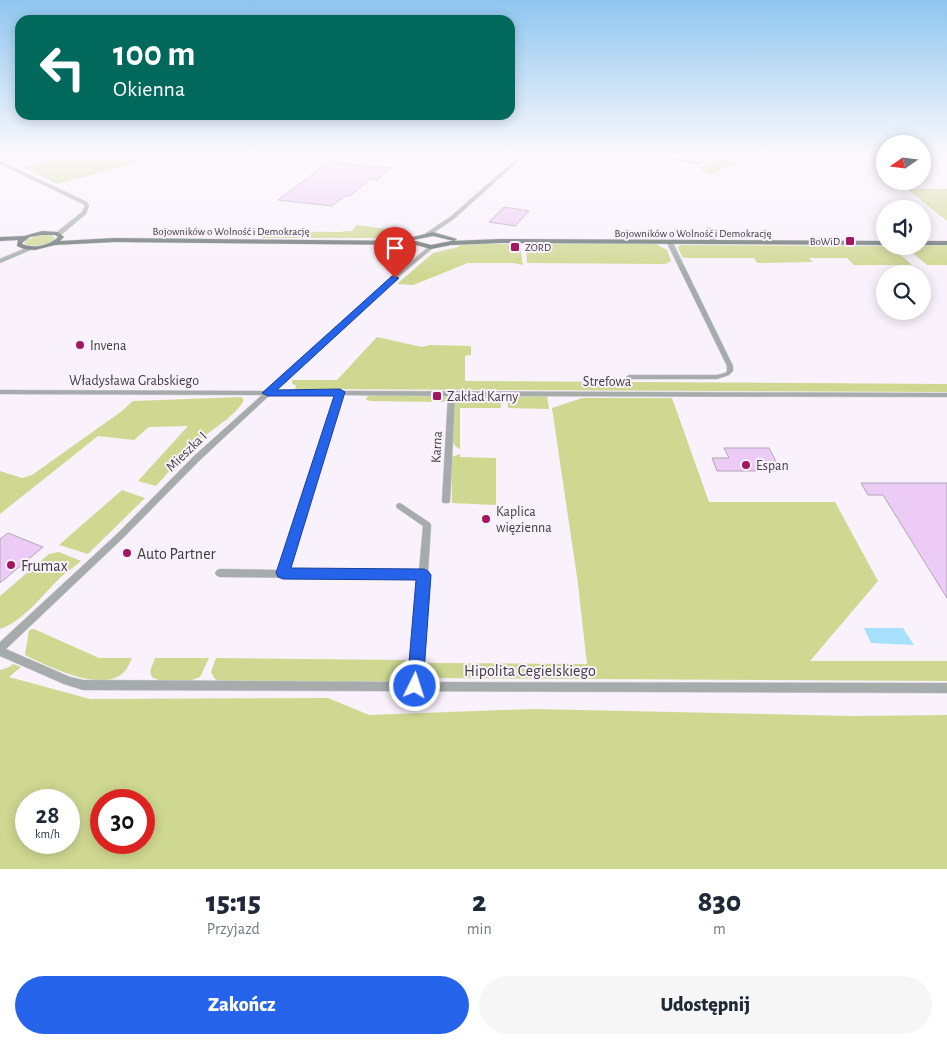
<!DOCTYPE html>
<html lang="pl">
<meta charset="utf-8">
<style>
body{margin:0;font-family:"Alegreya Sans",sans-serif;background:#f6f6f7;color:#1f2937;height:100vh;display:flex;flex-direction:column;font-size:19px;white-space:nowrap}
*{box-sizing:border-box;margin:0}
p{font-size:16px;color:#747a83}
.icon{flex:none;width:28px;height:28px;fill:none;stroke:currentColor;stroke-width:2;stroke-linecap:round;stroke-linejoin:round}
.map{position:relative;height:869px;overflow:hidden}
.panel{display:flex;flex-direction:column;background:#fff;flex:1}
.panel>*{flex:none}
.guide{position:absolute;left:15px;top:15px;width:500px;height:105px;border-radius:15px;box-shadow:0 2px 12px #0003;background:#00695c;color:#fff;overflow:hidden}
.needle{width:32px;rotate:256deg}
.buttons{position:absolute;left:876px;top:135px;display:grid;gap:10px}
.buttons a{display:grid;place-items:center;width:55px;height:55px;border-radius:50%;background:#fff;box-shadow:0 2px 12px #0003;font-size:25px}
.speed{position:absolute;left:15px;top:789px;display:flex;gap:10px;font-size:25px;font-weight:700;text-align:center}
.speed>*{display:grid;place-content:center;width:65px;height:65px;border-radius:50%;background:#fff;box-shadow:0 2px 12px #0003;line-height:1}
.speed small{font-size:12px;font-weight:400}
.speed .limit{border:8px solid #d22;background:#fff;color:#111}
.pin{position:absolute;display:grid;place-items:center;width:42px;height:42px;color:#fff;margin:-51px -21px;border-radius:50% 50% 50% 0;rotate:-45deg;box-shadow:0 0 5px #0007}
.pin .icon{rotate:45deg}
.me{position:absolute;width:55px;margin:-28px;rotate:4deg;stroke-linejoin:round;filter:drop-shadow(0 0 4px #0008)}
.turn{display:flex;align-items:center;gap:18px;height:105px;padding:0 15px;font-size:22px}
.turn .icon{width:65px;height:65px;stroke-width:2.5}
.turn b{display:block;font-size:35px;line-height:42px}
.eta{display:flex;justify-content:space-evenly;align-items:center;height:85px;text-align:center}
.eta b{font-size:30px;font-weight:800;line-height:35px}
.button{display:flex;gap:10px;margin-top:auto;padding:10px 15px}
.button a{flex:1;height:58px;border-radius:30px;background:#2563eb;color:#fff;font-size:20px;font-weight:800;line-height:58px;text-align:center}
.button a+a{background:#f6f6f7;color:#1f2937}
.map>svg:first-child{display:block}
.green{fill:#cfd891;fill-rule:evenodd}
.water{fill:#a7e0fd}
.building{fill:#edcbf7;stroke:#afa7b2}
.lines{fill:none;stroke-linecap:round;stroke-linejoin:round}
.minor-casing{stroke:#d4cdd6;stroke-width:1}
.major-casing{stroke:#d4cdd6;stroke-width:1}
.minor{fill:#a5acab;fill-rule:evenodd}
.major{fill:#64706e;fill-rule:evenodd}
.route{fill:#2563eb;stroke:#184099}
.poi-dot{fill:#a11761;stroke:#f9f1fb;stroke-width:2}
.labels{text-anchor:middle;stroke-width:4;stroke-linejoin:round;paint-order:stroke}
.far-street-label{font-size:11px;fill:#3f3b40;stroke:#f9f1fb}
.far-poi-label{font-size:11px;fill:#3f3b40;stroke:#f9f1fb;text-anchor:end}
.poi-label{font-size:14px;fill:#3f3b40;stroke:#f9f1fb;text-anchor:start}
.street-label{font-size:14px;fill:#3f3b40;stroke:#f9f1fb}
.near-poi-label{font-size:16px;fill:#3f3b40;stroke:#f9f1fb;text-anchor:start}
.near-street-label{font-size:16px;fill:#3f3b40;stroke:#f9f1fb}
</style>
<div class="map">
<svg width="947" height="869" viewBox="0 0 947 869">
<rect width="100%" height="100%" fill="#f9f1fb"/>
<path class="green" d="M75,155h92l-110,29 -34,-17z
M719,157l19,5 -28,13 -14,-8h7z
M907,189h40v32z
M357,225l39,5 1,8h-135l1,-2h-43l10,-5 109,1 13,-1z
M40,235h11l4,3c-6,8 -21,10 -31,6l2,-4z
M462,244h56l2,1 3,20 -10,-2h-45l-55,22 -16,-1 36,-31 25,-6z
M526,244h130l11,6 4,11 -6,3 -138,-1z
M681,245l204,1h6l21,19h-58l-7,-7h-38l4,4 -56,1 -3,-5h-68l-4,-1 -4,-10z
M947,245v20h-20l-23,-19z
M377,337l45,10 8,-2 41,1v9l-6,1v25l482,3v8l-652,-3 1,-3 -4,-3v-3h45z
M368,395l80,1 1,3 -6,3 -72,-1 -5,-1z
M547,395l2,14 -41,-1 -1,-8 3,-3z
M457,396h38l5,3 1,9h-41v41l-4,-2 -3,-5 2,-45z
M241,397l3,3c-8,15 -26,25 -38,35 -19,14 -34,34 -50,51l-18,-5 50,-55 -39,1 -15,13 -36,-4 -98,78v-43l22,7 10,-3 90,-64 11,-10z
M582,398h90l37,104h126l43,79 -68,80h137v20l-521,-3 2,-15 159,1 -9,-80 -26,-176z
M460,454v3l36,1v47l-44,-2 -1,-46z
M122,490l23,8 -57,56 -29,-9z
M59,552l22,9c-8,7 -17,12 -24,20 -16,16 -35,41 -57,48v-33l49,-42z
M34,629l65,29h33c-2,4 -4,10 -8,14 -21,22 -77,-6 -99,-17l4,-25z
M155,658h54l-9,19c-12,6 -36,7 -48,0l-2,-6z
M216,658l190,2 -1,10 6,1 -5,7 -13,4 -173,-1 -5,-2 -4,-7z
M13,664l8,3 -12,10 81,22 238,-1 41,17 165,-6 318,7 95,-1v154h-947v-199l9,-3zM26,800h43v42h-43zM101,800h43v42h-43z"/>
<path class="water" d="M864,628h39l11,17 -43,-2z"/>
<path class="building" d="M329,162l62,6 -14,12 -7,-1 -20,17h-5l-13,10 -54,-6z
M504,207l25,4 -14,15 -26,-4z
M724,448h45l12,23h-64l-5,-13h17z
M861,483h86v115l-64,-103h-15z
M8,533l35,14 -43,36v-44z"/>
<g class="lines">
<defs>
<path id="minor" d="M521,155h4l-71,64 -24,16h-4v-2l24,-16z
M660,155l36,7 15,-7h4l-18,9 -36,-7h-1z
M0,161l87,41 2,4 -3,8 -25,21h-4v-1l1,-3 24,-19 3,-6 -2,-2 -83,-40z
M707,227l4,1 6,15 -1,1 -5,-1 -4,-15z
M670,241l3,2 60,123v5l-4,4 -12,4h-88l-3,-2 3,-2h88l8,-2 2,-2v-5l-60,-123z
M431,245l3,2 -1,1 -36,30 -122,113h62l3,-1 3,1 604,2v4l-492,-1 -5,105 -1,2h-6l-1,-2 6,-105 -106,-1 -53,175 130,1 4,-45 -26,-18 -1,-2 1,-2 3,-1 30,20 1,2 -10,157 526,1v10l-864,-3 -19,-6 -64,-28v-14l117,-108 77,-78 68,-61 -262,-1v-4l266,1 127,-115zM270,395h66l-57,175 -59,-1 -3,1 -2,3 2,3 3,1 198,2 -8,103 -327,-2 -13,-3 -64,-28 117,-111 77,-78z
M31,246l3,2 -1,1 -33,14v-4z"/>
<path id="major" d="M42,231l16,1 6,5 -4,4 55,-3 301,3 15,4 20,-4 50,-2 384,2v4l-384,-2 -50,2 -20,4 -15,-4 -301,-3 -60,3 -20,5 -11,-1 -7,-3 1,-6 -18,1v-4l24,-1zM42,235h13l3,2c-10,9 -24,12 -36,7l1,-2 7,-5z
M433,232l24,7 -3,2 -21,-5 -25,5 -3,-2z
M922,241h25v4h-25z"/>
</defs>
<use href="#minor" class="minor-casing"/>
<use href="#major" class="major-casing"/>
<use href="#minor" class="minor"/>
<use href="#major" class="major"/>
</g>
<linearGradient id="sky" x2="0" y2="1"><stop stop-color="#8ec6f0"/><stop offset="0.56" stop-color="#fcf9fd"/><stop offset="1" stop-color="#fcf9fd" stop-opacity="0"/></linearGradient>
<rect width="947" height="276" fill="url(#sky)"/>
<path class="route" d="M392,276l7,2 -122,112 63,-1 5,3 -54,176 133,1 4,2 3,4 -8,111 -2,5 -6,2 -6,-2 -2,-5 9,-106 -133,-1 -5,-2 -2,-4 58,-177h-66l-6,-3z"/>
<g class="poi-dot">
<rect x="845" y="236" width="10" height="10" rx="2.5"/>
<rect x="510" y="242" width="10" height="10" rx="2.5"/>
<circle cx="80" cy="345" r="5"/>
<rect x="432" y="391" width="10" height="10" rx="2.5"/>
<circle cx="746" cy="465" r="5"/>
<circle cx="486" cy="519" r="5"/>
<circle cx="127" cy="553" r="5"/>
<circle cx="11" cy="565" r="5"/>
</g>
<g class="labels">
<g class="far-street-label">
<text x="231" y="235">Bojowników o Wolność i Demokrację</text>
<text x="693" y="237">Bojowników o Wolność i Demokrację</text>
</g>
<g class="far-poi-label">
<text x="840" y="245">BoWiD</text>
<text x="525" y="251" text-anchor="start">ZORD</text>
</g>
<g class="poi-label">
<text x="90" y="350">Invena</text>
<text x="447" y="401">Zakład Karny</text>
<text x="756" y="470">Espan</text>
<text x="496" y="516">Kaplica<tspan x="496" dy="16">więzienna</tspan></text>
</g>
<g class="street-label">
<text x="134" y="385">Władysława Grabskiego</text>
<text x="607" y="386">Strefowa</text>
<text transform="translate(436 447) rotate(-87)" y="5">Karna</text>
<text transform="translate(186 451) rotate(-44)" y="5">Mieszka I</text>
</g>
<g class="near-poi-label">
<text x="137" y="559">Auto Partner</text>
<text x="21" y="571">Frumax</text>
</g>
<g class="near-street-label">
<text x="530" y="676">Hipolita Cegielskiego</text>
</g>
</g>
</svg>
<div class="buttons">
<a><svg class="needle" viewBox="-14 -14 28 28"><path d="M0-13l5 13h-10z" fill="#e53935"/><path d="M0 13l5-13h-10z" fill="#747a83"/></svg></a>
<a><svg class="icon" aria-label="sound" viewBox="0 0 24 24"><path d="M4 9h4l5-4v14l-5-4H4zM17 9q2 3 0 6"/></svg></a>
<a><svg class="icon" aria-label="search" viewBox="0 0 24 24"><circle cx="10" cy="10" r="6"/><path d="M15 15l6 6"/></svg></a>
</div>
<div class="speed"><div>28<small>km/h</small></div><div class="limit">30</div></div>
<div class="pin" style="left:395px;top:278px;background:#d93025"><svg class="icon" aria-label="arrive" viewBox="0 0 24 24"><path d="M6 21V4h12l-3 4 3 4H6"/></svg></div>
<svg class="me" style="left:415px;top:686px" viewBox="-20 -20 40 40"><circle r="17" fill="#2563eb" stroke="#fff" stroke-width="3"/><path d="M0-11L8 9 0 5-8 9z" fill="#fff"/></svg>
<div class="guide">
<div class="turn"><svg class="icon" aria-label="left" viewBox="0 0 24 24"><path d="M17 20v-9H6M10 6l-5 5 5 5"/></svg><div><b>100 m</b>Okienna</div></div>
</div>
</div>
<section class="panel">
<div class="eta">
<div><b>15:15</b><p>Przyjazd</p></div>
<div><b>2</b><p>min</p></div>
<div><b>830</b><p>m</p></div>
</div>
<div class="button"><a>Zakończ</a><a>Udostępnij</a></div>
</section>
